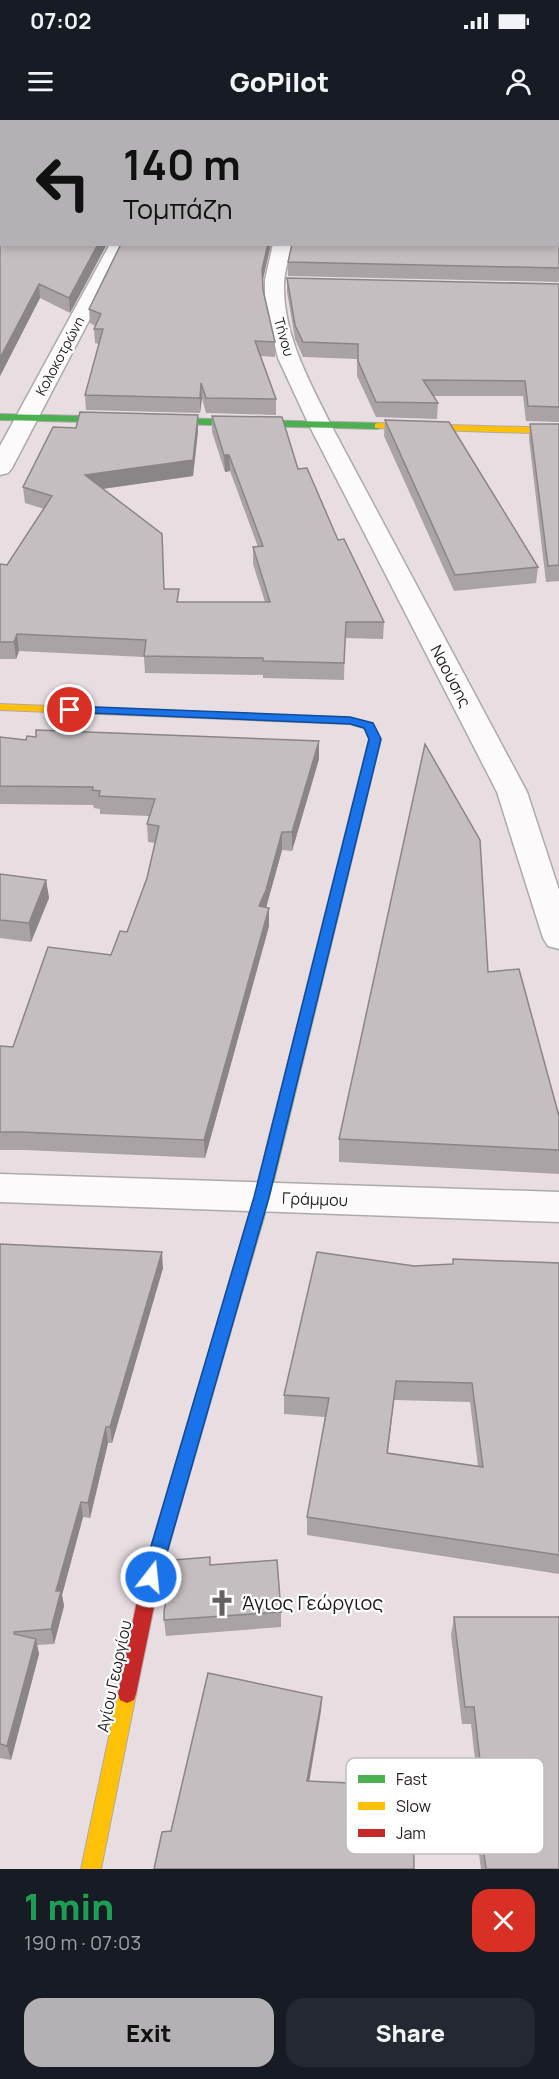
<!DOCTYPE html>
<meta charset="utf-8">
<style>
body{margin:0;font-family:Manrope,sans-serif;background:#242831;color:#f1f3f6;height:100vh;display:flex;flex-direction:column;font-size:22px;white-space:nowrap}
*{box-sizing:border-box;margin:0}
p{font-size:20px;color:#9ea1a6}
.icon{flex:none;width:33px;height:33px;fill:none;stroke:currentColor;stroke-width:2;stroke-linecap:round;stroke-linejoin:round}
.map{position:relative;height:1749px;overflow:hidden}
.drawer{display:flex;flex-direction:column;background:#171b24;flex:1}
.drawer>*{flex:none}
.banner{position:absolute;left:0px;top:0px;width:560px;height:126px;box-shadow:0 3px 9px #0003;background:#b3b1b3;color:#111;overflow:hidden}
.pin{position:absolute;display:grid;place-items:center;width:51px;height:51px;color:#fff;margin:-26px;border:3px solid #fff;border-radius:50%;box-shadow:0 2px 6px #0007}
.me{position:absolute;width:66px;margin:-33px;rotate:16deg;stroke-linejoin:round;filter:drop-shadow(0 0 4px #0008)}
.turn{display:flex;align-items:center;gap:21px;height:126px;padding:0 24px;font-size:27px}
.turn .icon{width:78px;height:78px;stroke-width:2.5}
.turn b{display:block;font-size:42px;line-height:51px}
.round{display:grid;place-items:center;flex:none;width:63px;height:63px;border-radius:18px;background:#242831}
.summary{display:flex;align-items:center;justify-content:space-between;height:102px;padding:0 24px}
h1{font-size:36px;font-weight:800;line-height:45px;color:#1e9e55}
.button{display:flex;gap:12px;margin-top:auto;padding:12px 24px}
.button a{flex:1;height:69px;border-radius:18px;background:#b3b1b3;color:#111;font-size:24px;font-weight:800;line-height:69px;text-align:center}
.button a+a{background:#242831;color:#f1f3f6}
.status{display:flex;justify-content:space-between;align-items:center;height:42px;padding:0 30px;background:#171b24;direction:ltr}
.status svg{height:16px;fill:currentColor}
header{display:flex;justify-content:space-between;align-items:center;height:78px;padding:0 24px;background:#171b24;font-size:27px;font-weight:800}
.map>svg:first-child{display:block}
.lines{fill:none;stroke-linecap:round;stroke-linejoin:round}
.street-casing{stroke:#afa9ab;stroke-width:3}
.fast-casing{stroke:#afa9ab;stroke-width:2}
.slow-casing{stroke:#afa9ab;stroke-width:2}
.jam-casing{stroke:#afa9ab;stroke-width:2}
.street{fill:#fcfafa;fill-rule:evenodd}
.fast{fill:#4caf50;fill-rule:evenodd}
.slow{fill:#ffc107;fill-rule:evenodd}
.jam{fill:#c62828;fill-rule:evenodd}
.wall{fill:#a9a3a5;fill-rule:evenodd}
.shaded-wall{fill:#8a8586}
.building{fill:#c5bec0;stroke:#8a8586;stroke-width:1.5;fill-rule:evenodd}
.route{fill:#1a73e8;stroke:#114b97;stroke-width:1.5}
.labels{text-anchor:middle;stroke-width:4.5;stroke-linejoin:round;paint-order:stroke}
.far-street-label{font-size:14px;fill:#221c1e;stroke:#fff}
.street-label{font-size:16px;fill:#221c1e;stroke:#fff}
.near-poi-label{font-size:20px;fill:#221c1e;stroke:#fff;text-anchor:start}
.key{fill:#fff;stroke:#bdbbbc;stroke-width:1.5}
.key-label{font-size:16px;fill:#221c1e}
</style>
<div class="status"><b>07:02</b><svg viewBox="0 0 49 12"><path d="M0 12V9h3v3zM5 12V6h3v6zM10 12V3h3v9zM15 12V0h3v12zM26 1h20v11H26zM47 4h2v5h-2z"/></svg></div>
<header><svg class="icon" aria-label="menu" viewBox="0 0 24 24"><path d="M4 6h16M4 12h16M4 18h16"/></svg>GoPilot<svg class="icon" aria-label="person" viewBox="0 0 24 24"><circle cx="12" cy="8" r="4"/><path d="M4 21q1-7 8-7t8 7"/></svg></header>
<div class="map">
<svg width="559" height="1749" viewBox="0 0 559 1749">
<rect width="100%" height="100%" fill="#e8dee1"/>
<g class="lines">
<defs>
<path id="street" d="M558,43h1v10h-1z
M110,124h19l-117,224 -4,5 -8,2v-29z
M273,124h20c-4,14 -9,28 -9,41 -1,50 26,97 47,140l196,367 32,98v59l-11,-3 -5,-8 -46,-146 -188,-367 -31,-67 -13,-54v-24z
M0,1054l559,18v30l-559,-20z"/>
<path id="fast" d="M0,294l378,9 5,3 -5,3 -378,-9z
M373,611l4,2 4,6 -111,458 -36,123 -2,5 -6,2 -6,-2 -2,-5 36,-123 115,-458 -2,-4z"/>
<path id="slow" d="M378,303l181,5v6l-184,-6v-4z
M0,584l350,14 23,6 6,11 -2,2h-8l-5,-9 -14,-4 -350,-14z
M127,1565l7,3 2,6 -35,175h-20l37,-175 2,-6z"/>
<path id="jam" d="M226,1193l6,2 2,5 -74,257 -24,117 -2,6 -7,3 -7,-3 -2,-6 24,-117 76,-257 2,-5z"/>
</defs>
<use href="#street" class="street-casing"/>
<use href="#fast" class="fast-casing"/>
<use href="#slow" class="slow-casing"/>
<use href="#jam" class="jam-casing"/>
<use href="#street" class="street"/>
<use href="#fast" class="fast"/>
<use href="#slow" class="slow"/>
<use href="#jam" class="jam"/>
</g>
<path class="wall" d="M0,0h559v39h-1v-37h-556v122h105l-37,69 -30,-15 -40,78z
M559,113v49l-271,-6v-14z
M271,124l-9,37 1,9 12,52v15l-14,-1 15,43v16l-70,-2 -4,-15 -2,15 -114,-3 -1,-15 14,-51 -4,-1 -1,-14 1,-3 -5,-3 -1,-14z
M287,158l272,6v138l-33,-1 -3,-25h-90l5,7 -1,16 -61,-2 -19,-41v-17l-54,-2 -8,-18 -8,-47z
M198,295v16l-5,45 -90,13 61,100 15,13h86l-12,-38v-17h5l-28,-76 -5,1 -13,-40v-16l86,53 86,153 -1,17 -38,-1 -1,42 -81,-2v-3l-118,-2 -1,-16 -125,-6 -3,8h-16v-95l7,1 37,-56 -19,-6 -2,-16 53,-59z
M385,300l153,147 -2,16 -82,8 -70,-155z
M530,304h29v157l-13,1 -17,-143z
M0,617l26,3 293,19 -27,92 -10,-1 -16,57 3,19 -64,232 -180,-8h-25v-104l13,1 98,-92 16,-23 20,-54 8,-35 -7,-1 -1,-18 2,-8 -49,-2v-5l-6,-1 -1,-3 -93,-1z
M0,754l46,6 3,18 -18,44 -31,-4z
M488,852l71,144v58l-220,-12v-23z
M0,1124l163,24 -51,175h-4l-18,75 -7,-1 -21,78 2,11 -10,38 -17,1 2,9 -28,106 -11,-2z
M559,1143v311l-252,-39v-18l18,-100 -41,-3v-19l130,-129zM394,1280l76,2 8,64 -90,-13z
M210,1445l71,47v15l-115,9 -2,-16z
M454,1497l105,252h-78l-9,-67 3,-16h3l-7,-62h-9l-11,-89z"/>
<path class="shaded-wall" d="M0,7l2,8v5l-2,1z
M98,124h9l-37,69 -1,-15z
M268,124h3l-9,40v-15z
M39,164l1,14 -40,78v-18z
M201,263l1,15 -2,15v-15z
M198,295v16l-5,45 -107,15 -1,-16z
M224,335h5l1,16 -5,1z
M17,514l2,17 -3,8 -2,-17z
M319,621v18l-27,92v-19z
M282,712v18l-16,58 -7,-2z
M46,760l3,18 -18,44 -2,-19z
M269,788v18l-64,232 -1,-18z
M162,1132l1,16 -51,175 -2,-16z
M396,1261l-2,19 -9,71 2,-18z
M106,1307l2,16 -18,75 -2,-15z
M81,1382l2,15 -21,78 2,11 -10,38 -3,-15 5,-38z
M36,1519l3,15 -28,106 -4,-14z
M322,1577l-1,14 -14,84v-14z"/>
<path class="building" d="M0,0h559v26h-1v-24h-556v5h-2z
M0,19h2v105h96l-29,54 -30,-14 -39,74z
M558,113h1v35l-271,-6 4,-18h266z
M121,124h147l-6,25 1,21 12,52 -20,-1 21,58 -70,-1 -5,-15 -1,15 -115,-3 18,-66h-9l7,-15 -12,-5z
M287,158l272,6v123l-31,-1 -3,-25 -102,-1 15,23 -62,-1 -18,-41v-17l-55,-2 -8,-17z
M80,292l118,3 -5,45 -108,15 77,59 2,55h15l-2,13h93l-17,-55 10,-1 -34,-91h-5l-12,-39 70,1 16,52 9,-1 31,72 6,-1 40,83h-38l-2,41 -81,-2v-3l-119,-2 2,-16 -129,-6 -3,8h-14v-78l7,1 45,-69 -29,-9 30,-60 23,1z
M385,300l64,2 89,145 -83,8z
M530,304h29v141l-11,1z
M36,610l283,11 -27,91h-10l-16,58 -7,16 10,2 -65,232 -182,-8h-22v-86l13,1 35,-100 63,8 9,-24 7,1 20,-54 12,-52 -12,-2 8,-25 -56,-3 1,-5 -8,-1 1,-3 -93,-1v-49l26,3 1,-4 9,1z
M425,624l55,96 8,132 31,-3 40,147v34l-220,-11z
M0,754l46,6 -17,43 -29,-3z
M0,1124l162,8 -52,175h-4l-18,76 -7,-1 -25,89h5l-10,38 -37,3v2l22,5 -29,107 -7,-2z
M317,1132l97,14 39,-2v-5l106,4v292l-252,-38 22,-119 -45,-3zM396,1261l76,2 11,84 -96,-14z
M210,1437v8l67,-5 4,52 -117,8v-9l10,-51z
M454,1497h105v252h-73l-11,-83 8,1 -9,-80h-9z
M208,1553l114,24 -15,84 106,5 1,83h-260l8,-37 9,-1z"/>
<path class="route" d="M70,586l280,11 23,6 8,16 -112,458 -109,380 -2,6 -7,3 -6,-3 -3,-6 112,-380 115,-458 -5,-11 -14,-4 -284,-12 -2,-2z"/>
<defs>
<symbol id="church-bare" viewBox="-9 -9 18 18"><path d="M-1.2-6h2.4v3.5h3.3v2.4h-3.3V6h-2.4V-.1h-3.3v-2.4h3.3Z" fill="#676062" stroke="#fff" stroke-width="2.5" paint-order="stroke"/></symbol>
</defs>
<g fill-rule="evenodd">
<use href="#church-bare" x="203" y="1464" width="38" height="38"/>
</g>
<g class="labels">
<g class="far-street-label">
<text transform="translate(284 217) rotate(74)" y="5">Τήνου</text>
<text transform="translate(60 236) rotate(-62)" y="5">Κολοκοτρώνη</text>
</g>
<g class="street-label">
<text transform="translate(451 556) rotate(62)" y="6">Ναούσης</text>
<text transform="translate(315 1079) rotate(2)" y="6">Γράμμου</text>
<text transform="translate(114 1556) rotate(-78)" y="6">Αγίου Γεωργίου</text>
</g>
<g class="near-poi-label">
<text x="242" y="1490">Άγιος Γεώργιος</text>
</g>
</g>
<rect x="346" y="1638" width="198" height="96" rx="9" class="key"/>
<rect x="358" y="1655" width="27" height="8" fill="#4caf50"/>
<rect x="358" y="1682" width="27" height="8" fill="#ffc107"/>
<rect x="358" y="1709" width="27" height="8" fill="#c62828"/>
<g class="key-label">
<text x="396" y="1665">Fast</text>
<text x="396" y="1692">Slow</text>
<text x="396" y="1719">Jam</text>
</g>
</svg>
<div class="pin" style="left:70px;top:590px;background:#d93025"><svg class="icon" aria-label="arrive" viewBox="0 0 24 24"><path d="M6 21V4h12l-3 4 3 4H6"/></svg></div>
<svg class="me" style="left:151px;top:1457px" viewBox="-20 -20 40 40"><circle r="17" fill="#1a73e8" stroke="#fff" stroke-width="3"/><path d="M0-11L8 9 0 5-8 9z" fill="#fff"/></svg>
<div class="banner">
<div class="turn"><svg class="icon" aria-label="left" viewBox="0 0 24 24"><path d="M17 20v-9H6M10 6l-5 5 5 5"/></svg><div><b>140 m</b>Τομπάζη</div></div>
</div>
</div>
<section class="drawer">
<div class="summary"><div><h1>1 min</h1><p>190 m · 07:03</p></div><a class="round" style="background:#d93025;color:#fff"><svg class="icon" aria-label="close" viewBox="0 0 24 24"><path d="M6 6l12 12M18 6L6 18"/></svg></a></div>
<div class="button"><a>Exit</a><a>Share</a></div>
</section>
